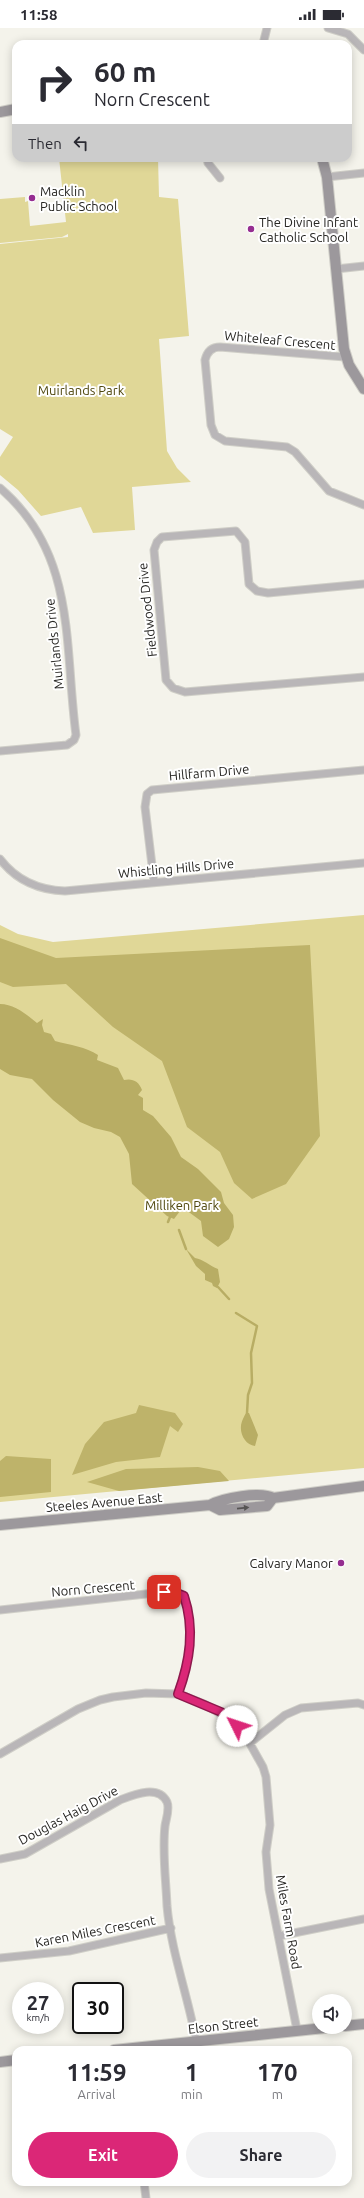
<!DOCTYPE html>
<style>
body{margin:0;font-family:Ubuntu,sans-serif;background:#f2f2f3;color:#2b2b33;height:100vh;display:flex;flex-direction:column;font-size:15px;white-space:nowrap}
*{box-sizing:border-box;margin:0}
p{font-size:13px;color:#7c7c81}
.icon{flex:none;width:22px;height:22px;fill:none;stroke:currentColor;stroke-width:2;stroke-linecap:round;stroke-linejoin:round}
.map{position:relative;flex:1;overflow:hidden}
.sheet{position:absolute;left:12px;top:2018px;width:340px;height:140px;display:flex;flex-direction:column;background:#fff;border-radius:12px;box-shadow:0 2px 10px #0003}
.sheet>*{flex:none}
.hud{position:absolute;left:12px;top:12px;width:340px;height:122px;border-radius:12px;box-shadow:0 2px 10px #0003;background:#fff;color:#2b2b33;overflow:hidden}
.fabs{position:absolute;left:312px;top:1966px;display:grid;gap:8px}
.fabs a{display:grid;place-items:center;width:40px;height:40px;border-radius:50%;background:#fff;box-shadow:0 2px 10px #0003;font-size:20px}
.speed{position:absolute;left:12px;top:1954px;display:flex;gap:8px;font-size:20px;font-weight:700;text-align:center}
.speed>*{display:grid;place-content:center;width:52px;height:52px;border-radius:50%;background:#fff;box-shadow:0 2px 10px #0003;line-height:1}
.speed small{font-size:10px;font-weight:400}
.speed .limit{border:2px solid #111;border-radius:6px;background:#fff;color:#111}
.pin{position:absolute;display:grid;place-items:center;width:34px;height:34px;color:#fff;margin:-17px;border-radius:8px;box-shadow:0 2px 6px #0006}
.me{position:absolute;width:44px;margin:-22px;rotate:311deg;stroke-linejoin:round;filter:drop-shadow(0 0 3px #0008)}
.turn{display:flex;align-items:center;gap:14px;height:84px;padding:0 16px;font-size:18px}
.turn .icon{width:52px;height:52px;stroke-width:2.5}
.turn b{display:block;font-size:28px;line-height:34px}
.then{display:flex;align-items:center;height:38px;padding:0 16px;background:#0003;gap:8px;font-size:15px}
.eta{display:flex;justify-content:space-evenly;align-items:center;height:68px;text-align:center}
.eta b{font-size:24px;font-weight:700;line-height:28px}
.button{display:flex;gap:8px;margin-top:auto;padding:8px 16px}
.button a{flex:1;height:46px;border-radius:24px;background:#db2777;color:#fff;font-size:16px;font-weight:700;line-height:46px;text-align:center}
.button a+a{background:#f2f2f3;color:#2b2b33}
.status{display:flex;justify-content:space-between;align-items:center;height:28px;padding:0 20px;background:#fff;direction:ltr}
.status svg{height:11px;fill:currentColor}
.map>svg:first-child{display:block}
.green{fill:#e0d797}
.forest{fill:#beb36a}
.water{fill:#b8ad64}
.lines{fill:none;stroke-linecap:round;stroke-linejoin:round}
.stream{stroke:#b8ad64;stroke-width:2.5}
.street-casing{stroke:#cfcec7;stroke-width:9}
.secondary-casing{stroke:#cfcec7;stroke-width:12}
.street{stroke:#b9b6b8;stroke-width:7}
.secondary{stroke:#9c989c;stroke-width:10}
.oneway{fill:#565453}
.route-casing{stroke:#8e194d;stroke-width:10}
.route{stroke:#db2777;stroke-width:7}
.poi-dot{fill:#952d90;stroke:#fff;stroke-width:1.5}
.labels{text-anchor:middle;stroke-width:4;stroke-linejoin:round;paint-order:stroke}
.poi-label{font-size:13px;fill:#272623;stroke:#fff;text-anchor:start}
.street-label{font-size:13px;fill:#272623;stroke:#fff}
.park-label{font-size:13px;fill:#4f470d;stroke:#fff}
</style>
<div class="status"><b>11:58</b><svg viewBox="0 0 49 12"><path d="M0 12V9h3v3zM5 12V6h3v6zM10 12V3h3v9zM15 12V0h3v12zM26 1h20v11H26zM47 4h2v5h-2z"/></svg></div>
<div class="map">
<svg width="364" height="2170" viewBox="0 0 364 2170">
<rect width="100%" height="100%" fill="#f4f3eb"/>
<path class="green" d="M59,130h99l1,39 19,2 11,137 -30,3 8,112 10,17 14,14 -59,5 3,43 -42,3 -12,-26 -40,9 -23,-26 -18,-15v-18l13,-20 -13,-8v-185l68,-7v-3l-6,3 -62,6v-44l25,-2v5l3,-1 2,25 36,-4z
M364,887v553l-364,34v-577l18,9 35,8z"/>
<path class="forest" d="M0,910l56,20 254,-13 10,191 -34,48 -34,15 -18,-16 -14,-31 -33,-25 -25,-66 -49,-34 -47,-43 -53,3 -13,-5z
M139,1377l36,8 8,11 -5,8 -8,-6 -10,31 -44,5 -44,13 13,-31 19,-22 32,-9z
M6,1428l45,3v33l-51,5v-36z
M198,1439l22,4 9,10 -110,10 -32,-9 39,-13z"/>
<path class="water" d="M0,976c14,0 26,10 37,19l6,-4 -1,6 2,7 7,2 4,7c15,4 31,6 43,14l-1,5 21,8 6,12c8,-2 15,1 18,10l-4,5 5,3v12l10,6 18,21 10,20 17,12 23,23 3,11 9,12 1,12 -5,12 -11,8 -15,-11 -2,-15 -15,-11 -6,1 -6,8 -7,-3 -35,-32 -3,-30 -9,-17 -9,-5 -17,-4 -14,-6 -27,-22 -21,-21 -22,-4 -10,-6z
M186,1221l9,9c8,1 15,8 23,11l2,13 -3,6 -4,-2 -1,-3 -7,-3v-6l-9,-8z
M246,1385h3l9,22 -3,11c-9,-1 -15,-11 -14,-20 0,-3 3,-10 5,-13z"/>
<g class="lines">
<path class="stream" d="M168,1194l2,-5
M179,1202l7,19
M218,1259l11,12
M236,1285l21,13 -6,27 1,30 -4,12 -1,18"/>
<defs>
<path id="street" d="M328,0l20,6 16,16
M263,16l4,-16
M207,130l1,5 12,15
M327,149l37,-4
M336,241l28,-3
M345,329l-125,-10c-8,0 -13,5 -15,13l6,65 4,10 10,6 62,6 8,5 34,39 35,14
M0,460c77,66 64,157 76,247l-2,5 -7,5 -67,6
M364,556l-96,9 -11,-2 -8,-7 -4,-42 -9,-11 -74,6 -5,5 -3,8 12,130 7,8 12,4 179,-15
M0,831c16,21 39,31 65,32l299,-28
M154,854l-9,-75 2,-13 5,-4 212,-20
M0,1582l164,-18h10l10,4c11,33 6,66 -6,98
M250,1715l35,-28 16,-7 57,-5 6,2
M0,1726l78,-45 22,-9 13,-3 33,-4 32,1 26,10 26,15 14,14 19,34 3,10 4,48 -4,27 3,37 28,141
M0,1831l25,-5 95,-54c13,-5 38,-16 47,2 3,7 -1,17 -2,24 -3,26 1,54 2,80 4,45 21,90 29,134
M279,1908l85,-17
M0,1930l69,-7 102,-23
M144,2154l2,16"/>
<path id="secondary" d="M0,84l16,-3
M322,130l5,19 17,172 5,16 15,24
M210,1477l10,5 47,-4 6,-8
M0,1497l210,-20c13,-7 51,-14 63,-7l91,-12
M345,1998l19,-2
M114,2022l220,-23
M0,2034l16,-2"/>
</defs>
<use href="#street" class="street-casing"/>
<use href="#secondary" class="secondary-casing"/>
<use href="#street" class="street"/>
<use href="#secondary" class="secondary"/>
</g>
<defs><path id="oneway-solid" d="M-6-.8H1V-3.2L6.5 0L1 3.2V.8H-6Z"/></defs>
<use class="oneway" href="#oneway-solid" transform="translate(243 1480) rotate(-6)"/>
<g class="lines">
<defs>
<path id="route" d="M164,1564h10l10,4c11,33 6,65 -6,98l43,18 16,14"/>
</defs>
<use href="#route" class="route-casing"/>
<use href="#route" class="route"/>
</g>
<g class="poi-dot">
<circle cx="32" cy="170" r="4"/>
<circle cx="251" cy="201" r="4"/>
<circle cx="341" cy="1535" r="4"/>
</g>
<g class="labels">
<g class="poi-label">
<text x="40" y="168">Macklin<tspan x="40" dy="15">Public School</tspan></text>
<text x="259" y="199">The Divine Infant<tspan x="259" dy="15">Catholic School</tspan></text>
<text x="333" y="1540" text-anchor="end">Calvary Manor</text>
</g>
<g class="street-label">
<text transform="translate(280 312) rotate(5)" y="5">Whiteleaf Crescent</text>
<text transform="translate(147 582) rotate(-96)" y="5">Fieldwood Drive</text>
<text transform="translate(54 616) rotate(-96)" y="5">Muirlands Drive</text>
<text transform="translate(209 744) rotate(-5)" y="5">Hillfarm Drive</text>
<text transform="translate(176 840) rotate(-5)" y="5">Whistling Hills Drive</text>
<text transform="translate(104 1474) rotate(-5)" y="5">Steeles Avenue East</text>
<text transform="translate(93 1560) rotate(-5)" y="5">Norn Crescent</text>
<text transform="translate(68 1787) rotate(-28)" y="5">Douglas Haig Drive</text>
<text transform="translate(289 1894) rotate(80)" y="5">Miles Farm Road</text>
<text transform="translate(95 1903) rotate(-11)" y="5">Karen Miles Crescent</text>
<text transform="translate(223 1997) rotate(-6)" y="5">Elson Street</text>
</g>
<g class="park-label">
<text x="81" y="367">Muirlands Park</text>
<text x="182" y="1182">Milliken Park</text>
</g>
</g>
</svg>
<div class="fabs">
<a><svg class="icon" aria-label="sound" viewBox="0 0 24 24"><path d="M4 9h4l5-4v14l-5-4H4zM17 9q2 3 0 6"/></svg></a>
</div>
<div class="speed"><div>27<small>km/h</small></div><div class="limit">30</div></div>
<div class="pin" style="left:164px;top:1564px;background:#d93025"><svg class="icon" aria-label="arrive" viewBox="0 0 24 24"><path d="M6 21V4h12l-3 4 3 4H6"/></svg></div>
<svg class="me" style="left:237px;top:1698px" viewBox="-20 -20 40 40"><circle r="19" fill="#fff"/><path d="M0-13L10 11 0 6-10 11z" fill="#db2777"/></svg>
<div class="hud">
<div class="turn"><svg class="icon" aria-label="right" viewBox="0 0 24 24"><path d="M7 20v-9h11M14 6l5 5-5 5"/></svg><div><b>60 m</b>Norn Crescent</div></div>
<div class="then">Then<svg class="icon" aria-label="left" viewBox="0 0 24 24"><path d="M17 20v-9H6M10 6l-5 5 5 5"/></svg></div>
</div>
<section class="sheet">
<div class="eta">
<div><b>11:59</b><p>Arrival</p></div>
<div><b>1</b><p>min</p></div>
<div><b>170</b><p>m</p></div>
</div>
<div class="button"><a>Exit</a><a>Share</a></div>
</section>
</div>
